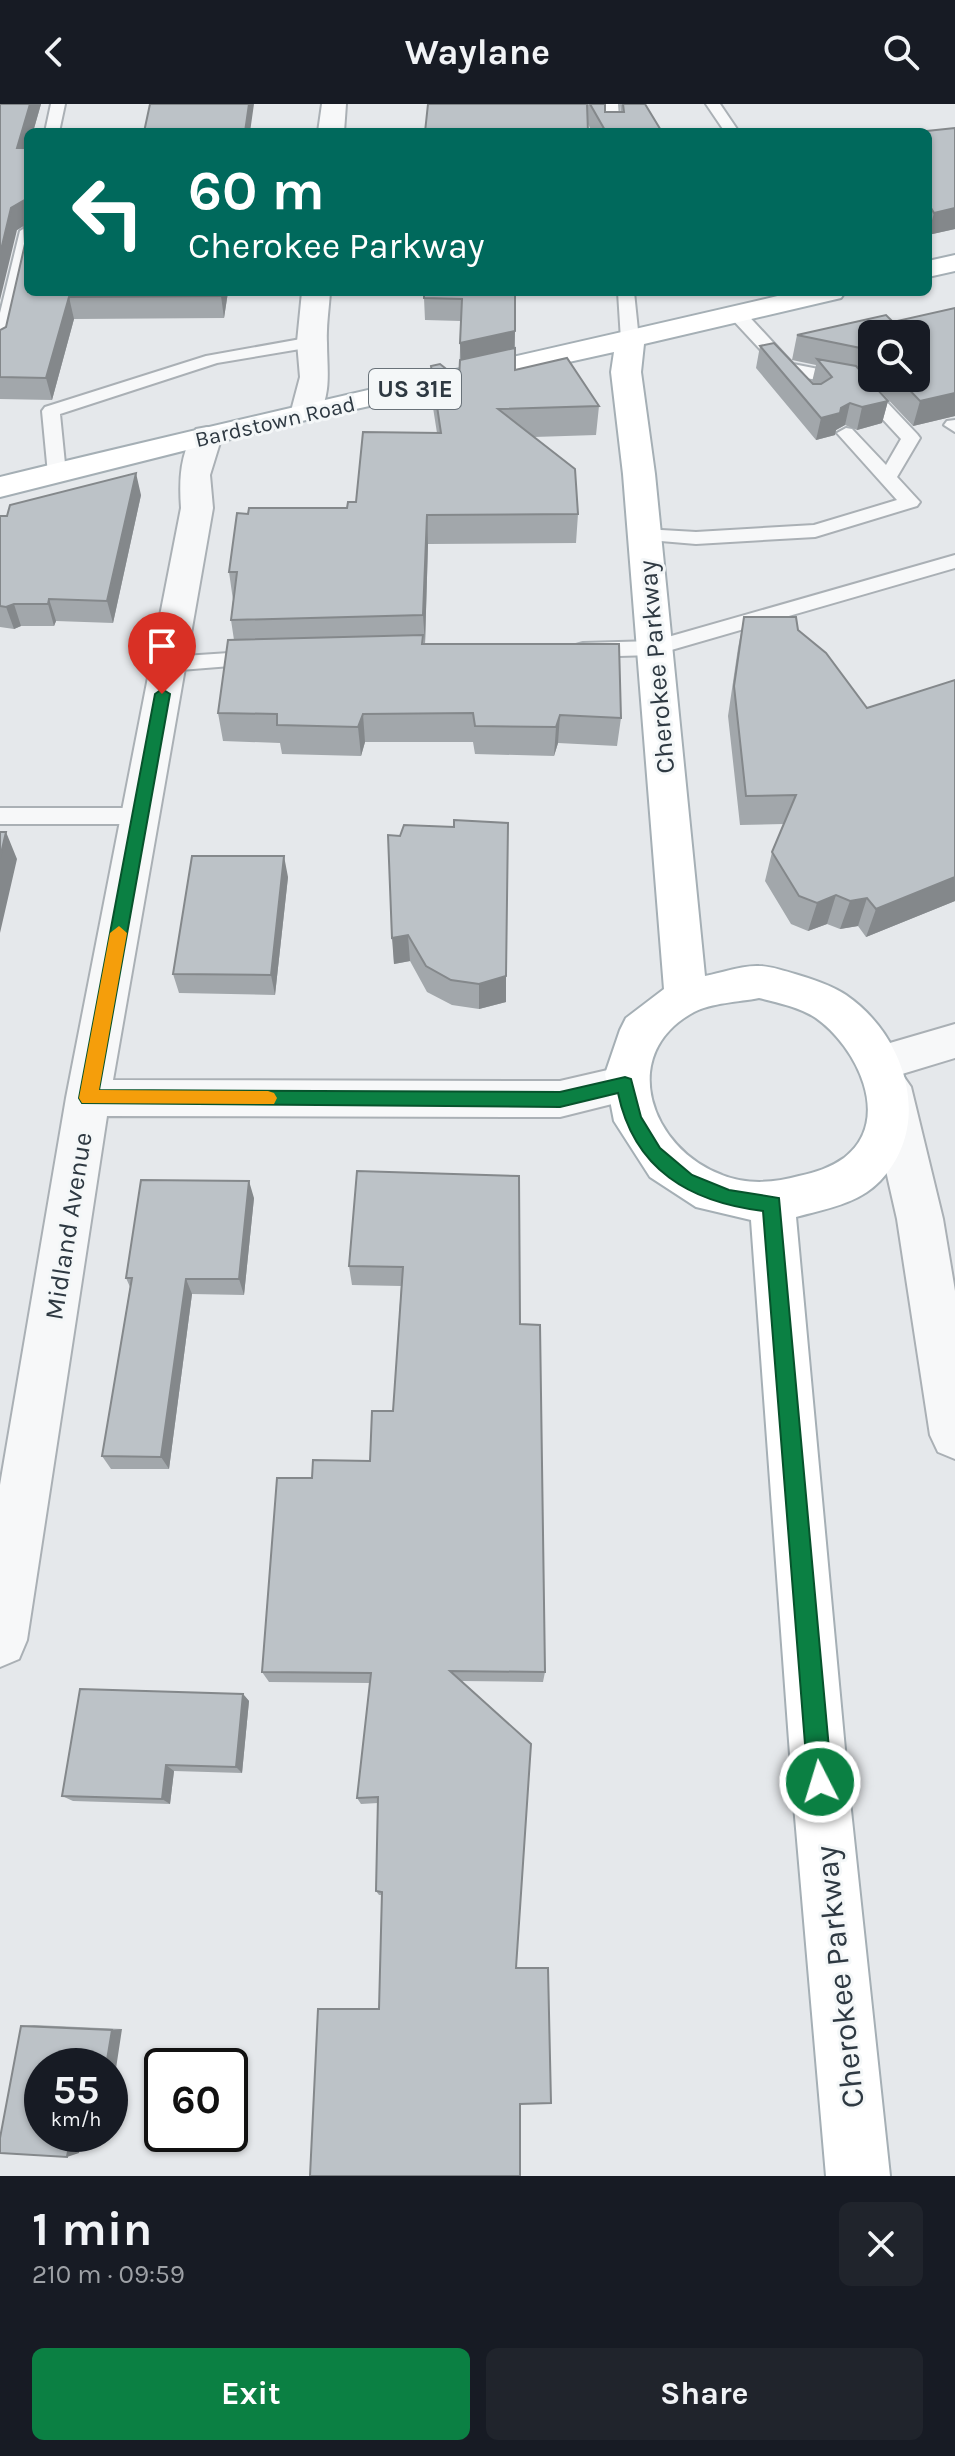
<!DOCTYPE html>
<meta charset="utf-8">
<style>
body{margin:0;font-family:Karla,sans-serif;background:#20242c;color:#f1f3f6;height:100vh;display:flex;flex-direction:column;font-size:30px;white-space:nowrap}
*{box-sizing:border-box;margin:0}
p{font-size:26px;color:#9ea1a6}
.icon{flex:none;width:44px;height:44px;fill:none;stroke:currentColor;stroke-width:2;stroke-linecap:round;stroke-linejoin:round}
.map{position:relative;height:2072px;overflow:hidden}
.side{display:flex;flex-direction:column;background:#171b24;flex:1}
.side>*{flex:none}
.banner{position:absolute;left:24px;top:24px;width:908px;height:168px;border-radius:12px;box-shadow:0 2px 6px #0004;background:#00695c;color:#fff;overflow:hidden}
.controls{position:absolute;left:858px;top:216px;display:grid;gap:16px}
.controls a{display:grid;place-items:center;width:72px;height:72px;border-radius:12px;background:#171b24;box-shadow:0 2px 6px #0004;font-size:40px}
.speed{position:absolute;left:24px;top:1944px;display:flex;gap:16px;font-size:40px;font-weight:700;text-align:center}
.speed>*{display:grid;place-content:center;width:104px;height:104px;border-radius:50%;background:#171b24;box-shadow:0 2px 6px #0004;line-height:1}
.speed small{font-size:20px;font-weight:400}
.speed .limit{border:4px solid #111;border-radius:12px;background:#fff;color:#111}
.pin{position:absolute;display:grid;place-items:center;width:68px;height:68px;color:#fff;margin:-82px -34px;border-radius:50% 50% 50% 0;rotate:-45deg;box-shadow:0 0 8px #0007}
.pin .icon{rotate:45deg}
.me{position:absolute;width:88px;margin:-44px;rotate:355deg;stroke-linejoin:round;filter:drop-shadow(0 0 6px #0008)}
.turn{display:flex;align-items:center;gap:28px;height:168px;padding:0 32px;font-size:36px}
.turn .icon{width:104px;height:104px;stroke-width:2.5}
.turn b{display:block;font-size:56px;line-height:68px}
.round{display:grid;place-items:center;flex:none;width:84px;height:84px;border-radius:12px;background:#20242c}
.summary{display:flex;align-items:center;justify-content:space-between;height:136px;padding:0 32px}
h1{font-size:48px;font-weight:700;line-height:60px}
.button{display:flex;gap:16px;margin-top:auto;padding:16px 32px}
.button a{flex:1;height:92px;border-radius:12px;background:#0b8043;color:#fff;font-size:32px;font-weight:700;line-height:92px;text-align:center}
.button a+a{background:#20242c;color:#f1f3f6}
header{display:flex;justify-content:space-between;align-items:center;height:104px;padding:0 32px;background:#171b24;font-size:36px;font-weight:700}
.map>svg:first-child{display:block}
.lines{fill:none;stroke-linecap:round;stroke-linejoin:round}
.service-casing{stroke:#aab0b5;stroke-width:4}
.minor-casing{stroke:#aab0b5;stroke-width:4}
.primary-casing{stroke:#a5afb5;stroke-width:4}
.service{fill:#f7f8f9;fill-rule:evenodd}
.minor{fill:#f7f8f9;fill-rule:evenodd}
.primary{fill:#fff;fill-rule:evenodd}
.wall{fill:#a2a7ab;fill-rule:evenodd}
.shaded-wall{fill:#84888b}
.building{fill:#bcc2c7;stroke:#84888b;stroke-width:2}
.route{fill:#0b8043;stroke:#07532c;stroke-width:2}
.slow{fill:#f59e0b}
.labels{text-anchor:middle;stroke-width:6;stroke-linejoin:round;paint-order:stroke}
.far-street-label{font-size:22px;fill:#2e3942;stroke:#f4f7f8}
.shield{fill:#f4f7f8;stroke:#697279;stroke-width:2}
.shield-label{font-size:24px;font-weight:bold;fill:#2e3942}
.street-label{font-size:26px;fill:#2e3942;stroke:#f4f7f8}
.near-street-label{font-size:32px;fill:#2e3942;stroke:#f4f7f8}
</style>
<header><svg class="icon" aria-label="back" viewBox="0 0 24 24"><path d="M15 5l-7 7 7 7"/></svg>Waylane<svg class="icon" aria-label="search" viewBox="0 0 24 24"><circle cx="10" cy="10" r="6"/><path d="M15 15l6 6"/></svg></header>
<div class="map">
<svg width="955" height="2072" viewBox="0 0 955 2072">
<rect width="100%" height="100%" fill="#e5e8eb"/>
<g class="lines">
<defs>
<path id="service" d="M51,0h14l-6,28h-14z
M604,0h14l2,28h-14z
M706,0h14l19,28h-14z
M28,122v39l-19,83 -9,5v-40l20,-82z
M618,188h16l5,48 -3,4h-12l-3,-4z
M737,205l6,1 50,54 71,14 53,56 3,4 -23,39 23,25 -3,4 -102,31 -119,7 -59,-5 -3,-4 3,-4 7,-2 52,3 118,-7 83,-25 -60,-67 9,-5 6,1 34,36 15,-26 -49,-53 -69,-12 -52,-56 -2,-4 2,-4z
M312,233l9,5 -3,4 -101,17 -157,51 6,60 -9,6 -9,-6 -6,-63 3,-4 161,-51z
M955,316v12l-11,-7 3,-4z
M955,451v13l-301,87 -71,2 -7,-2 -3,-5 3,-5 7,-2 71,-2z
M260,547l7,2 3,5 -3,5 -99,8 -7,-2 -3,-5 3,-5 7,-2z
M0,704h140l8,2 3,6 -3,6 -8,2h-140z"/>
<path id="minor" d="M322,0h24l-2,28h-26z
M302,188h28c-1,17 -4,34 -3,51 0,26 5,52 -10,74l-11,3 -11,-3 -4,-6 9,-34 -3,-35z
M207,323l11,2 4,7 -12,39 3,33 -100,572 447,1 65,-15 15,5 6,13 -6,13 -80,20 -453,-1 -80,524 -8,19 -19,8v-182l66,-387 115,-590c-2,-28 -1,-55 15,-79z
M955,920v34l-53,16 9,13 32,132 12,72v168l-17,-7 -8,-17 -33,-216 -30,-132 6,-10 -7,-3 -6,-12 6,-12z"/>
<path id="primary" d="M955,151v16l-27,6v-16z
M795,188h50l-4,6 -197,46 -3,28 14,102 50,502c16,-3 37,-11 54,-10 11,0 25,5 36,8 17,5 36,11 51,21 60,41 88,130 34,186 -22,23 -55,28 -84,36l52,565 42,394h-64l-34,-394 -41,-562 -55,-13 -46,-30 -36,-56 -9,-47 15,-44 6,-12 38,-29 -41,-515 -12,-102 3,-20 -308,68 -306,77v-20c264,-65 530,-123 795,-185zM759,894c20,5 40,9 57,20 40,28 78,102 28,140 -14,10 -28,14 -45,18 -25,7 -52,9 -77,-1 -71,-26 -106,-121 -28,-163 17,-9 45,-10 65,-14z"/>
</defs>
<use href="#service" class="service-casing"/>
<use href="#minor" class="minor-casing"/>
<use href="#primary" class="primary-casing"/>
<use href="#service" class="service"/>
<use href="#minor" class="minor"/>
<use href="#primary" class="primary"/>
</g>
<path class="wall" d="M0,0h41l-8,28h-5v160h200l-4,26 -150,1 -22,81 -52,-1v-69l6,-3 19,-83 -1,-18 -7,4z
M428,0h177v8h16l-1,-8h25l17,28h-70l-4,-8z
M955,24v101l-27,6v-103z
M515,188v78l84,36 -3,29 -62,2 44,77 -2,29 -148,1 -3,100 196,74 -4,28 -59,-3 -4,13 -79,-2 -2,-12h-108l-4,14 -79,-2 -2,-11 -57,-2 -5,-28 16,-73 -3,-20 2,-20 -4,-28 19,-58 99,-6 9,-6 81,-69 -6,-38v-29l28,13 2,-58 -36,-1 -1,-22z
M955,204v108l-42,10 -48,-51 23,26 -6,22 -25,7 -12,-5 -9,5 -1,5 -19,5 -60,-72 4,-22 54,38 -2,-2 4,-17 -24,-5 5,-25 96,-13zM872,230l44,44h-44z
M141,391l-28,128 -57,-2 -2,5h-33l-7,3 -14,-2v-111h7z
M744,513l54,13 157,271 -89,36 -8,-11 -18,3 -13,-5 -19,7 -17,-7 -26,-43 7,-29 12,-28 -44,1 -12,-109 10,-68z
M388,731l118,167 -27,7 -27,-4 -25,-13 -17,-31 -16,3z
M288,773l-13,118 -96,-2 -6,-19z
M357,1067l163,153 25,348 -2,10 -81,-1 54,287 4,136 -141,-96 3,-113h-3l-3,-4 2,-88 -17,1 -4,-6 13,-115 -101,-1 -7,-10 50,-194 58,-17 23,-50 8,-125 -49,-1 -3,-19z
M254,1094l-10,97 -52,-1 -23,175h-58l-9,-13 28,-169 -4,-9z
M243,1590l6,7 -7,72 -68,-2 -4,33 -97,-3 -11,-5z
M34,1921l88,4 -80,37 37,87 -58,-127z"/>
<path class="shaded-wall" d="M30,0h11l-8,28h-5v18l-11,-2z
M249,0h5l-4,28h-5z
M23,97l5,22 -11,7 -17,70v-46l11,-46z
M955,104v21l-27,6 6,-22z
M221,188h7l-4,26 -3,-22z
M69,193l5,22 -22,81 -6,-22z
M515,227l-1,23 -53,12 -1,-23z
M955,289v23l-42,10 7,-25z
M888,297l-6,22 -25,7 5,-23z
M850,299l-5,22 -9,5 -1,5 -19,5 5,-22z
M136,369l5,22 -28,128 -6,-22z
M427,411l1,29 -3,100 -2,-29z
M49,495l7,22 -2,5 -6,-22z
M14,500l7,22 -7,3 -8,-22z
M363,610l2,28 -4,14 -3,-29z
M560,611l-2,28 -4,13 2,-29z
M6,728l11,27 -17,74v-75z
M284,752l4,21 -13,118 -4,-20z
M955,764v33l-89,36 10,-28z
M836,791l-9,29 -19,7 9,-28z
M867,794l-9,28 -18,3 10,-28z
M408,831l2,26 -16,3 -2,-26z
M506,872v26l-27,7v-25z
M249,1077l5,17 -10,97 -5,-16z
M186,1175l6,15 -23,175 -8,-12z
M243,1590l6,7 -7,72 -6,-6z
M166,1661l8,6 -4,33 -8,-5z
M122,1925l-12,79v-42h-4l6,-36z
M71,2030h11l-3,19 -12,4z"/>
<path class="building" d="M0,0h30l-13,44h11v144h193v4l-152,1 -23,81 -46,-1v-47l6,-3 19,-83 -2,-43 -12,7 -11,46z
M150,0h99l-4,28h-101z
M428,0h159l1,28h-163z
M590,0h15v8h19l-1,-8h22l17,28h-56z
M955,24v80l-21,5 -6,-10v-71h-11z
M424,188h91v39l-55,12 2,-44 -38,-1z
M955,204v85l-35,8 -22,-23h18v-44h-44v18l-2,-2 -73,-15 89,-20 7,7z
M774,239l39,41h8l11,-7 -15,-18 39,7 32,35 -26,6 -12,-4 -9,5 -1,5 -19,5 -61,-72z
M515,244v22l52,-12 32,48 -101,3 77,60 3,45 -151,1 -4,100 -192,5 6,-48h-8l8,-59 11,1 1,-6h98l1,-6h8l7,-70 78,1 -10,-67 9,-2 19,15 1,-19z
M136,369l-29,128 -58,-2 -1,5h-34l-8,3 -6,-1v-90h7l3,-11z
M744,513h52l2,13 28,23 41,55 88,-28v197l-79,32 -9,-11 -17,3 -14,-6 -19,8 -18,-7 -27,-44 24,-57 -50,1 -12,-110z
M423,531l-1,9h197l2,74 -61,-3 -4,12 -81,-1 -2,-13 -110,1 -5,13 -81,-2v-11l-59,-1 10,-73z
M454,716l54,3 -2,153 -27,8 -28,-4 -25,-14 -18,-31 -16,3 -4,-103 12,1 4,-11 50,2z
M0,728h6l-6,26z
M192,752h92l-13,119 -98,-1z
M357,1067l162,5 1,148 20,1 5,347 -95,-1 81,73 -15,224h32l3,135 -31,1v72h-210l8,-167h61l3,-117 -6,-1 2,-94 -21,1 14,-125 -109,-1 15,-194h35l1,-18 57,1 2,-50h21l10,-144 -54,-1z
M141,1076l108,1 -10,98h-53l-25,178 -59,-1 30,-178h-6z
M80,1585l163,5 -7,73 -70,-2 -4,34 -100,-3z
M21,1922l91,4 -6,36h-64v68h29l-4,23 -67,-4v-15z"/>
<path class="route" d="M162,585l8,5 -71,396 461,2 65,-15 6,2 10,38 19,31 32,27 37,15 50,8 53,584 -4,8 -8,4 -8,-4 -4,-8 -45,-571c-73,-9 -129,-41 -145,-118l-58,14 -478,-4 -3,-5 76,-404z"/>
<path class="slow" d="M119,822l8,7 -28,157 169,1 6,2 3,5 -3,6 -192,-1 -3,-5 31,-165z"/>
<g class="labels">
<g class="far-street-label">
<text transform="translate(275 317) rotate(-13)" y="8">Bardstown Road</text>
</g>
<rect class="shield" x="369" y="265" width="92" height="40" rx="6"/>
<g class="shield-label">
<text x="415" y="293">US 31E</text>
</g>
<g class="street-label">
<text transform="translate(656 563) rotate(-95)" y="9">Cherokee Parkway</text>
<text transform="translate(68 1122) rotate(-81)" y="9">Midland Avenue</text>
</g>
<g class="near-street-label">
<text transform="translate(839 1873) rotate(-96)" y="11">Cherokee Parkway</text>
</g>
</g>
</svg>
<div class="controls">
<a><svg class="icon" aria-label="search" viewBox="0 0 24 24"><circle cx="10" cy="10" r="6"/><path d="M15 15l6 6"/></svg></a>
</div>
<div class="speed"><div>55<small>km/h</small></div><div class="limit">60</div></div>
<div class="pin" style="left:162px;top:590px;background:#d93025"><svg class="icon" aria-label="arrive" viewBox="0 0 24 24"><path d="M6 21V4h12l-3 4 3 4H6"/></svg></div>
<svg class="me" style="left:820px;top:1678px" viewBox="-20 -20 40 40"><circle r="17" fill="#0b8043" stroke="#fff" stroke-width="3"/><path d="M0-11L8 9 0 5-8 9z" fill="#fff"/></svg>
<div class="banner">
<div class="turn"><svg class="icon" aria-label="left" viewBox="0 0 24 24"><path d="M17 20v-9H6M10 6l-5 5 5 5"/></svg><div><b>60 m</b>Cherokee Parkway</div></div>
</div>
</div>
<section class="side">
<div class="summary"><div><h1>1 min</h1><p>210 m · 09:59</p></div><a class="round"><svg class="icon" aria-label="close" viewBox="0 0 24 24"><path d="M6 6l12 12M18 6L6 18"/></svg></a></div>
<div class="button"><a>Exit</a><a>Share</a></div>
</section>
